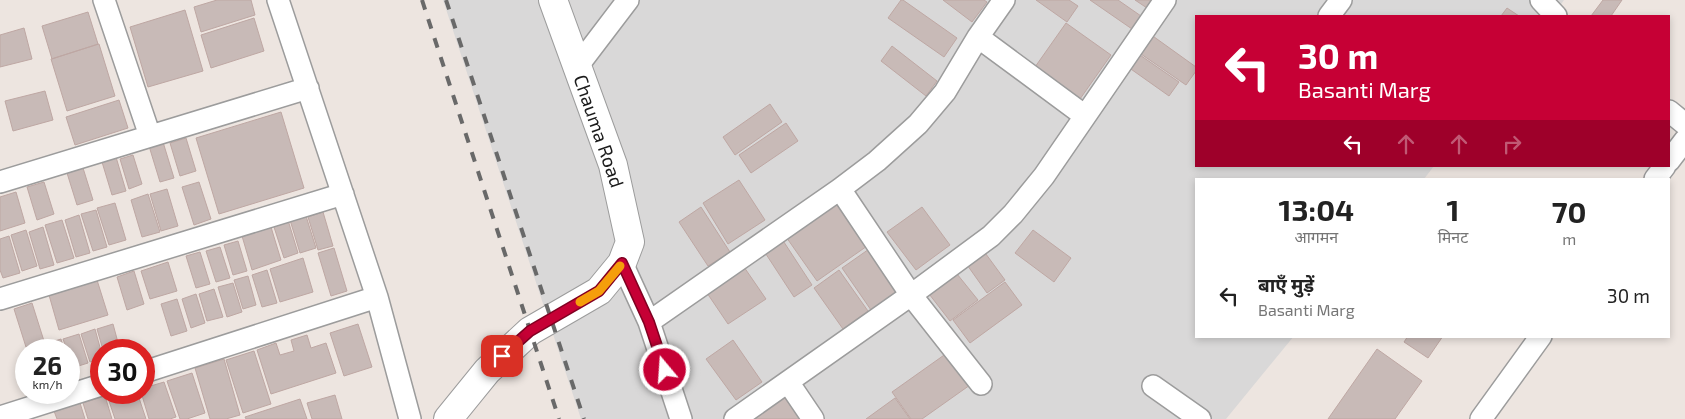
<!DOCTYPE html>
<html lang="hi">
<meta charset="utf-8">
<style>
body{margin:0;font-family:"Exo 2","Noto Sans Devanagari",sans-serif;background:#f6f6f6;color:#222;height:100vh;display:flex;flex-direction:column;font-size:19px;white-space:nowrap}
*{box-sizing:border-box;margin:0}
p{font-size:16px;color:#767676}
.icon{flex:none;width:28px;height:28px;fill:none;stroke:currentColor;stroke-width:2;stroke-linecap:round;stroke-linejoin:round}
.map{position:relative;flex:1;overflow:hidden}
.side{position:absolute;left:1195px;top:178px;width:475px;height:160px;display:flex;flex-direction:column;background:#fff;border-radius:0px;box-shadow:0 2px 8px #0003}
.side>*{flex:none}
.guide{position:absolute;left:1195px;top:15px;width:475px;height:152px;border-radius:0px;box-shadow:0 2px 8px #0003;background:#c60035;color:#fff;overflow:hidden}
.speed{position:absolute;left:15px;top:339px;display:flex;gap:10px;font-size:25px;font-weight:700;text-align:center}
.speed>*{display:grid;place-content:center;width:65px;height:65px;border-radius:50%;background:#fff;box-shadow:0 2px 8px #0003;line-height:1}
.speed small{font-size:12px;font-weight:400}
.speed .limit{border:8px solid #d22;background:#fff;color:#111}
.pin{position:absolute;display:grid;place-items:center;width:42px;height:42px;color:#fff;margin:-21px;border-radius:10px;box-shadow:0 2px 8px #0006}
.me{position:absolute;width:55px;margin:-28px;rotate:342deg;stroke-linejoin:round;filter:drop-shadow(0 0 4px #0008)}
.turn{display:flex;align-items:center;gap:18px;height:105px;padding:0 20px;font-size:22px}
.turn .icon{width:65px;height:65px;stroke-width:2.5}
.turn b{display:block;font-size:35px;line-height:42px}
.lanes{display:flex;align-items:center;height:48px;padding:0 20px;background:#0003;justify-content:center;gap:25px;direction:ltr}
.lanes .off{opacity:.35}
.eta{display:flex;justify-content:space-evenly;align-items:center;height:85px;text-align:center}
.eta b{font-size:30px;font-weight:700;line-height:35px}
ul{padding:0;list-style:none}
li{display:flex;align-items:center;gap:15px;height:65px;padding:0 20px}
li div{flex:1}
li b{display:block;font-size:19px}
li em{font-style:normal}
.map>svg:first-child{display:block}
.residential{fill:#d9d8d8}
.building{fill:#c8bab7;stroke:#bea7a3}
.lines{fill:none;stroke-linecap:round;stroke-linejoin:round}
.minor-casing{stroke:#9c9c9c;stroke-width:24}
.tertiary-casing{stroke:#9c9c9c;stroke-width:30}
.minor{stroke:#fff;stroke-width:21}
.tertiary{stroke:#fff;stroke-width:28}
.rail{stroke:#696969;stroke-width:4;stroke-dasharray:10 10;stroke-linecap:butt}
.route-casing{stroke:#810022;stroke-width:12}
.route{stroke:#c60035;stroke-width:9}
.slow{stroke:#f59e0b;stroke-width:9}
.labels{text-anchor:middle;stroke-width:4;stroke-linejoin:round;paint-order:stroke}
.street-label{font-size:19px;fill:#1b1b1b;stroke:#fff}
</style>
<div class="map">
<svg width="1685" height="419" viewBox="0 0 1685 419">
<rect width="100%" height="100%" fill="#ede5e0"/>
<path class="residential" d="M443,0h1121l-11,16h-357v150h238l-10,13h-228v157h98l-68,83h-645z"/>
<path class="building" d="M217,0h34l4,15 -54,17 -7,-25z
M901,0h2l54,38 -13,19 -56,-39z
M943,0h41l3,2 -15,20z
M1036,0h33l9,6 -11,16z
M1090,0h28l23,16 -9,13z
M1135,0h18l-6,8z
M1603,0h19l-11,16h-20z
M1507,8l12,8h-18z
M185,10l18,61 -55,16 -18,-60z
M88,12l10,32 -46,15 -10,-33z
M254,18l10,33 -53,17 -10,-33z
M1066,23l45,32 -31,44 -45,-32z
M24,28l8,31 -32,8v-32z
M1150,34l46,33v4l-10,14 -48,-33z
M99,44l16,52 -48,15 -16,-52z
M892,46l45,35 -11,15 -45,-35z
M1137,53l42,29 -10,14 -41,-29z
M45,91l8,29 -40,11 -8,-30z
M119,100l9,28 -53,17 -9,-28z
M770,104l12,18 -47,33 -12,-18z
M281,112l23,76 -85,26 -23,-76z
M786,123l12,18 -47,32 -12,-18z
M186,138l10,33 -16,5 -10,-33z
M163,142l11,36 -14,4 -11,-36z
M133,155l9,29 -13,5 -9,-30z
M116,157l10,34 -14,4 -10,-33z
M83,168l10,32 -16,5 -10,-32z
M739,180l26,40 -37,24 -25,-41z
M44,182l10,32 -17,6 -10,-33z
M199,182l12,37 -17,6 -12,-38z
M167,189l11,37 -17,5 -11,-37z
M16,192l9,31 -25,8v-34z
M148,194l12,38 -18,5 -11,-37z
M837,197l33,47 -53,37 -33,-47z
M115,203l11,37 -17,5 -12,-37z
M701,207l29,45 -22,14 -29,-44z
M922,207l28,38 -34,25 -29,-38z
M96,210l11,37 -14,4 -12,-37z
M323,212l10,34 -15,4 -10,-33z
M79,215l11,38 -14,4 -11,-37z
M306,216l10,32 -16,5 -10,-33z
M62,220l12,38 -17,5 -12,-38z
M288,220l10,33 -14,5 -11,-34z
M43,227l11,38 -14,4 -11,-37z
M271,227l10,33 -29,10 -10,-34z
M26,230l11,36 -15,5 -11,-36z
M1033,230l38,28 -17,24 -39,-29z
M9,236l11,37 -17,5 -3,-8v-31z
M780,236l32,49 -18,12 -32,-49z
M238,241l9,30 -14,4 -9,-30z
M220,247l10,31 -14,4 -10,-31z
M872,247l29,42 -30,21 -29,-42z
M334,248l13,43 -16,5 -13,-43z
M983,250l22,30 -18,13 -22,-31z
M200,252l10,32 -14,4 -10,-32z
M303,258l10,34 -33,10 -10,-33z
M168,262l9,29 -27,8 -9,-28z
M744,267l22,32 -38,25 -21,-31z
M953,269l25,31 -28,21 -24,-31z
M267,270l10,33 -15,4 -10,-32z
M839,270l29,41 -25,18 -29,-41z
M134,271l10,33 -17,6 -10,-33z
M248,276l8,29 -13,4 -9,-29z
M97,280l11,35 -49,15 -10,-35z
M1005,282l17,23 -52,38 -17,-23z
M233,283l9,29 -15,5 -9,-30z
M214,289l9,28 -16,4 -8,-27z
M196,294l9,29 -14,5 -9,-29z
M177,299l10,32 -16,5 -10,-32z
M32,303l12,38 -18,6 -12,-38z
M113,324l7,26h-17l-6,-21z
M358,324l14,43 -28,9 -14,-43z
M95,329l6,22v7l-11,4 -9,-28z
M79,334l9,29 -16,5 -3,-11v-7h-2l-4,-11z
M307,335l4,13 15,-5 10,30 -65,21 -14,-44 19,-7 4,12 14,-4 -3,-11z
M1408,336h35l-15,22 -24,-16z
M61,339l3,11h-20l-2,-5z
M733,340l29,42 -26,18 -30,-41z
M1377,349l45,32 -27,38h-67z
M254,351l17,53 -28,9 -17,-53z
M947,353l23,32 -48,34h-11l-19,-27z
M224,359l16,56 -14,4h-16l-15,-51z
M192,373l13,40 -18,6h-7l-13,-38z
M164,382l12,35 -6,2h-21l-8,-27h3v-4z
M115,392h22l9,27h-31l-8,-24z
M335,395l7,24h-30l-5,-16z
M105,396l7,23h-24l-5,-16z
M784,397l16,22h-45z
M895,398l15,21h-44z
M300,399l7,20h-61l-1,-2z
M80,403l5,16h-28l-3,-8z"/>
<g class="lines">
<defs>
<path id="minor" d="M104,0l46,136
M278,0l99,297 33,122
M1541,0l15,16
M1329,16l12,-16
M978,37l107,79
M577,67l51,-67
M1669,111l16,13
M1669,161l16,-21
M1655,179l10,-13
M0,182l308,-94
M840,189l71,106 70,89
M622,263l27,59 32,97
M0,299l343,-105
M649,322l191,-133 37,-28 41,-37 27,-32 33,-55 26,-37
M144,372l233,-75
M788,382l25,37
M1153,386l47,33
M0,417l101,-32
M735,419l176,-124 80,-59 22,-22 31,-38 121,-176
M1481,419l60,-83"/>
<path id="tertiary" d="M448,419l39,-48 43,-40 69,-40 23,-28 8,-21 -17,-77 -60,-165"/>
</defs>
<use href="#minor" class="minor-casing"/>
<use href="#tertiary" class="tertiary-casing"/>
<use href="#minor" class="minor"/>
<use href="#tertiary" class="tertiary"/>
<path class="rail" d="M422,0l137,419
M446,0l138,419"/>
</g>
<g class="lines">
<defs>
<path id="route" d="M502,356l28,-25 69,-40 23,-28 27,59 16,48"/>
</defs>
<use href="#route" class="route-casing"/>
<use href="#route" class="route"/>
<path class="slow" d="M580,302l19,-11 21,-25"/>
</g>
<g class="labels">
<g class="street-label">
<text transform="translate(599 131) rotate(71)" y="7">Chauma Road</text>
</g>
</g>
</svg>
<div class="speed"><div>26<small>km/h</small></div><div class="limit">30</div></div>
<div class="pin" style="left:502px;top:356px;background:#d93025"><svg class="icon" aria-label="arrive" viewBox="0 0 24 24"><path d="M6 21V4h12l-3 4 3 4H6"/></svg></div>
<svg class="me" style="left:665px;top:370px" viewBox="-20 -20 40 40"><circle r="17" fill="#c60035" stroke="#fff" stroke-width="3"/><path d="M0-11L8 9 0 5-8 9z" fill="#fff"/></svg>
<div class="guide">
<div class="turn"><svg class="icon" aria-label="left" viewBox="0 0 24 24"><path d="M17 20v-9H6M10 6l-5 5 5 5"/></svg><div><b>30 m</b>Basanti Marg</div></div>
<div class="lanes"><svg class="icon" aria-label="left" viewBox="0 0 24 24"><path d="M17 20v-9H6M10 6l-5 5 5 5"/></svg><svg class="icon off" aria-label="ahead" viewBox="0 0 24 24"><path d="M12 20V5M6 11l6-6 6 6"/></svg><svg class="icon off" aria-label="ahead" viewBox="0 0 24 24"><path d="M12 20V5M6 11l6-6 6 6"/></svg><svg class="icon off" aria-label="right" viewBox="0 0 24 24"><path d="M7 20v-9h11M14 6l5 5-5 5"/></svg></div>
</div>
<section class="side">
<div class="eta">
<div><b>13:04</b><p>आगमन</p></div>
<div><b>1</b><p>मिनट</p></div>
<div><b>70</b><p>m</p></div>
</div>
<ul>
<li><svg class="icon" aria-label="left" viewBox="0 0 24 24"><path d="M17 20v-9H6M10 6l-5 5 5 5"/></svg><div><b>बाएँ मुड़ें</b><p>Basanti Marg</p></div><em>30 m</em></li>
</ul>
</section>
</div>
